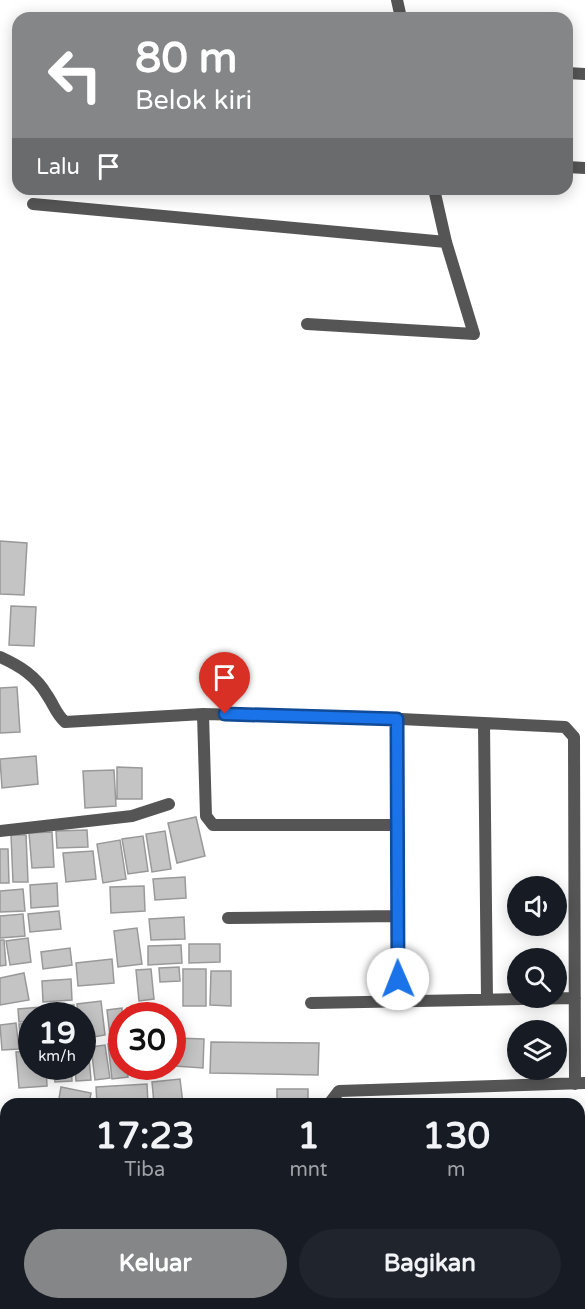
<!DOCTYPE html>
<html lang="id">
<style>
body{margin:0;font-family:"Varela Round",sans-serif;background:#20242c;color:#f1f3f6;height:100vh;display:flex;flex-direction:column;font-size:22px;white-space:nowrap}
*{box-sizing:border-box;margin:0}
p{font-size:20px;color:#9ea1a6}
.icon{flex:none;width:33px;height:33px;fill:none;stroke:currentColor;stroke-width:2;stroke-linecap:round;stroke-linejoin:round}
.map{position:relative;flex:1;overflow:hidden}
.panel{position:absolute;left:0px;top:1098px;width:585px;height:212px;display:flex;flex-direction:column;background:#171b24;border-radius:18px 18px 0 0;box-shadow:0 3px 15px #0003}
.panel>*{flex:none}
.top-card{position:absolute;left:12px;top:12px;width:561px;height:183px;border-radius:18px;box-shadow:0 3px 15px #0003;background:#858687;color:#fff;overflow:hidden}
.tools{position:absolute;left:507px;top:876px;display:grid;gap:12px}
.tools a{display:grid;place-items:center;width:60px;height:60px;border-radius:50%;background:#171b24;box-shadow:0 3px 15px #0003;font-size:30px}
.speed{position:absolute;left:18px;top:1002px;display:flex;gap:12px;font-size:30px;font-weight:700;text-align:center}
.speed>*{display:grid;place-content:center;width:78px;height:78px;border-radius:50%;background:#171b24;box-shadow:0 3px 15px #0003;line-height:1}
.speed small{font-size:15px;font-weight:400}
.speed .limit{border:9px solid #d22;background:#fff;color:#111}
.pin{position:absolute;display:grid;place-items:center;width:51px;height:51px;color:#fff;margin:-62px -26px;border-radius:50% 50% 50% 0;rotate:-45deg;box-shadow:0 0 6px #0007}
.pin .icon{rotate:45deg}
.me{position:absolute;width:66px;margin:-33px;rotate:359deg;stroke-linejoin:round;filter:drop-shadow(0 0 4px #0008)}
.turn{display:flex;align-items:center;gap:21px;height:126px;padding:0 24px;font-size:27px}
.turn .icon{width:78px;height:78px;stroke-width:2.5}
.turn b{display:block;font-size:42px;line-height:51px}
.then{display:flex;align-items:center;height:57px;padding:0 24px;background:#0003;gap:12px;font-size:22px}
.eta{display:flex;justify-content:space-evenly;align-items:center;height:102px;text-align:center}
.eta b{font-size:36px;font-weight:700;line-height:42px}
.action{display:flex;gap:12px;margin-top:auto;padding:12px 24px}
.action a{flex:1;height:69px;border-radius:36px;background:#858687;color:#fff;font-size:24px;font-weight:700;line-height:69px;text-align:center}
.action a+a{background:#20242c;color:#f1f3f6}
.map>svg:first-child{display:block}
.building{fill:#c4c4c4;stroke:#999;stroke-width:1.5}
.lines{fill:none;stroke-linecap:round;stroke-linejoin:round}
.street{stroke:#555;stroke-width:12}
.route-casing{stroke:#114b97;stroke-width:15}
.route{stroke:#1a73e8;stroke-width:10}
</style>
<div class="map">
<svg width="585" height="1309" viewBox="0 0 585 1309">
<rect width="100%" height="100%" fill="#fff"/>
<path class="building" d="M0,541l27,2 -3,52 -24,-1z
M11,606l25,1 -2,39 -25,-1z
M17,687l3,45 -20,1v-45z
M36,756l2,28 -36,4 -2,-29z
M117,767l25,1v31h-25z
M114,770l2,36 -31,2 -2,-37z
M196,817l9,39 -28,7 -9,-40z
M87,830l1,17 -31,1 -1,-17z
M165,831l6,38 -19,3 -6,-38z
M52,832l2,35 -22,1 -3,-35z
M11,835h15l2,47h-15z
M143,836l5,35 -20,3 -6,-35z
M120,840l6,39 -23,4 -6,-39z
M0,849h8l1,34h-9z
M93,851l3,28 -30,3 -3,-29z
M185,877l1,21 -31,2 -2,-21z
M57,883l1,23 -27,2 -1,-23z
M144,886l1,25 -34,2 -1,-26z
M23,889l2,22 -25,1v-21z
M59,911l2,18 -31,3 -2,-18z
M23,914l2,22 -25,2v-22z
M184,917l1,22 -34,1 -2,-21z
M137,928l5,36 -24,3 -4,-36z
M28,938l3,24 -21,3 -4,-24z
M0,940h4l2,25 -6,1z
M189,944h31v18l-31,1z
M181,945l1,18 -34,2v-19z
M70,948l2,17 -29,4 -2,-17z
M112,959l2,24 -36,3 -2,-23z
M179,967l1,14 -20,1 -1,-14z
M151,969l3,30 -15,2 -3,-31z
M183,969h23v37h-23z
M211,971h20v35l-21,-1z
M24,973l5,27 -29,5v-27z
M71,979l1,21 -29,2 -1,-21z
M101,1001l4,34 -23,4v-23h-4l-1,-12z
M74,1005l1,11h-24l-1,-10z
M144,1006l2,10h-18l-1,-8z
M41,1007v9h-9v5l-13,1 -1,-13z
M122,1008v27l-12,1 -3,-26z
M16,1023l3,26 -17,1 -2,-25z
M32,1023v24l-11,1 -2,-24z
M176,1038l28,1 -1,29 -28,-2z
M122,1042v24h4l2,11 -16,2 -4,-35z
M211,1042l108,1 -1,32 -108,-2z
M105,1045l5,33 -15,2 -4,-33z
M88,1046l3,34 -15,1 -1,-15h7v-19z
M32,1051v15h14l1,20 -28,2 -3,-36z
M53,1066h18l1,15 -17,1z
M128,1066h38v7l-38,2z
M180,1079l3,25h-29l-2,-22z
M147,1084l1,20h-51l-1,-17z
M61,1087l30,6 -2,11h-31z
M277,1089h31v15h-31z
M0,1129h6v40h-6z
M0,1245l4,29 -4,1z
M6,1281v23h26l1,2 -33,3v-27z
M39,1304h17v3l-17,1z
M62,1304h15v4l-15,1z
M86,1304h35v2l-35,2z"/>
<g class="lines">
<path class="street" d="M397,0l4,18
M567,73l18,1
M567,167l18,1
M33,204l413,38
M307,324l167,10 -28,-92 -12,-53
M0,657c20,9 36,19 47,38 7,10 9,19 18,27l138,-8 177,4 185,9 9,10 1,347
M203,714l3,102 7,9h184
M397,719l1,281
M484,723l3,276
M0,831l132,-15 37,-12
M228,918l169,-2
M311,1003l264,-5
M329,1104l10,-13 246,-8
M579,1176l6,-1
M0,1279l6,-1
M219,1304l136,3"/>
</g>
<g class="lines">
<defs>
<path id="route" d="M225,714l172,5 1,260"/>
</defs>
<use href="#route" class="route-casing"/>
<use href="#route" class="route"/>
</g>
</svg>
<div class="tools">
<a><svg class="icon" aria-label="sound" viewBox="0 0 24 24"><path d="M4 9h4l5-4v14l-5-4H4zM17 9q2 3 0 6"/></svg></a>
<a><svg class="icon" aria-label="search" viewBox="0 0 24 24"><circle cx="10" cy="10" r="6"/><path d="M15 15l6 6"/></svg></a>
<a><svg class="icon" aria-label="layers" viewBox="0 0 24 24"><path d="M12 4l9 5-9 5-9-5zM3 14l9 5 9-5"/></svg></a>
</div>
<div class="speed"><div>19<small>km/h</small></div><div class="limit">30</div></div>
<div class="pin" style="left:225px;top:714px;background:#d93025"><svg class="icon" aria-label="arrive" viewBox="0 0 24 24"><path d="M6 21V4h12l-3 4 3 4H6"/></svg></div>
<svg class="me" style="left:398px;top:979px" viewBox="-20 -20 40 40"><circle r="19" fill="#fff"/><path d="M0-13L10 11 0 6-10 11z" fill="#1a73e8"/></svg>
<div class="top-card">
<div class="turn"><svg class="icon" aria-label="left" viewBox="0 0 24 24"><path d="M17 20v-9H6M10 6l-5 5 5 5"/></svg><div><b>80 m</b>Belok kiri</div></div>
<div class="then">Lalu<svg class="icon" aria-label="arrive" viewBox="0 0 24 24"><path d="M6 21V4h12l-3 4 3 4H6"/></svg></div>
</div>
<section class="panel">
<div class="eta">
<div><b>17:23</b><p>Tiba</p></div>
<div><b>1</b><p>mnt</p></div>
<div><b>130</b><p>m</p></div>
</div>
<div class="action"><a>Keluar</a><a>Bagikan</a></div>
</section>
</div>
